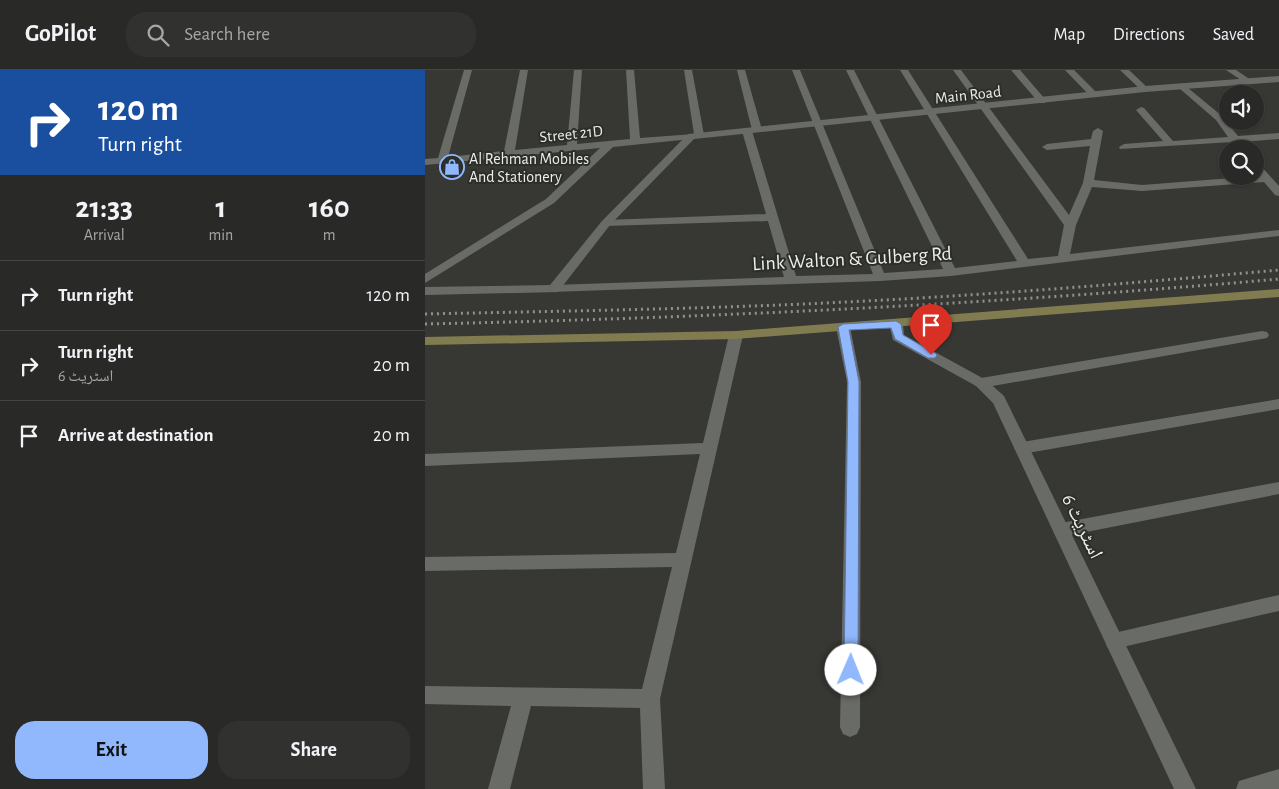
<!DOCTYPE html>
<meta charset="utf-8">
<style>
body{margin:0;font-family:"Alegreya Sans","Noto Naskh Arabic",sans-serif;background:#31322f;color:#f1f3f6;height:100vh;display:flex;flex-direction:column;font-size:19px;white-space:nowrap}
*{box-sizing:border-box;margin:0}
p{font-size:16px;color:#a5a7a7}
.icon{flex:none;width:28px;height:28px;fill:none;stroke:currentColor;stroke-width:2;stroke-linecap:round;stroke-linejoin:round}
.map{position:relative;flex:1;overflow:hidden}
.details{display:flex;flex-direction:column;background:#292a27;width:425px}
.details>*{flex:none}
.top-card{background:#1a4fa0;color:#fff;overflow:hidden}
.buttons{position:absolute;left:794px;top:15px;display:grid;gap:10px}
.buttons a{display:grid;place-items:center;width:45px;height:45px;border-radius:50%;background:#292a27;box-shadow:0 1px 4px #0004,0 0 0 1px #454644;font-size:25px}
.pin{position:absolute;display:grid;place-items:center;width:42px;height:42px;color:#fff;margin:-51px -21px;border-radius:50% 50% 50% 0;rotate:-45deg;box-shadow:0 0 5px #0007}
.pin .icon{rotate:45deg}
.me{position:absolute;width:55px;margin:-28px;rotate:1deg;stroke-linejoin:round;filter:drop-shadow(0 0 4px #0008)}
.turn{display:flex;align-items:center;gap:18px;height:105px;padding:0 15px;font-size:22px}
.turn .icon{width:65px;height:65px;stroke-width:2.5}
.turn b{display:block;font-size:35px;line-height:42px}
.eta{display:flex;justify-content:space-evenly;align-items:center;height:85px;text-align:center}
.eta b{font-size:30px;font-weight:700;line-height:35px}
.button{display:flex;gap:10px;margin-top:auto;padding:10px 15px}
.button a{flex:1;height:58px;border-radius:20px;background:#91b8fd;color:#111;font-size:20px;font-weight:700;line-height:58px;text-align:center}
.button a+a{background:#31322f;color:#f1f3f6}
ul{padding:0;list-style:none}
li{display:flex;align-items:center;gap:15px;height:70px;padding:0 15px;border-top:1px solid #454644}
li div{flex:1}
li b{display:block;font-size:19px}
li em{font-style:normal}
header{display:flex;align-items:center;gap:30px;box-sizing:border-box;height:70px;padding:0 25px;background:#292a27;border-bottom:1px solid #454644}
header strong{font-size:24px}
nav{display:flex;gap:28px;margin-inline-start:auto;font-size:18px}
.search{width:350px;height:45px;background:#31322f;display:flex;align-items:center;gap:12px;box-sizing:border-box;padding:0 18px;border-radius:20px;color:#a5a7a7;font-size:19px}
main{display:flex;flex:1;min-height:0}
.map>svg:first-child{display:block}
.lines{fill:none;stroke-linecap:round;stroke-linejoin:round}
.minor{fill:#696b66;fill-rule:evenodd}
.tertiary{fill:#696b66;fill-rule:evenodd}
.secondary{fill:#807c50;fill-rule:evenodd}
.rail{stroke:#90918e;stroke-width:3;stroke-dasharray:2 4;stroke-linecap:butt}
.route{fill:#91b8fd;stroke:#5e78a4}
.labels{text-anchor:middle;stroke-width:4;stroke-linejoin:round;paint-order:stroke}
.far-street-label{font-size:16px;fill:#edeeeb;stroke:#2c2e2a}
.far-poi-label{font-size:16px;fill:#edeeeb;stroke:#2c2e2a;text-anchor:start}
.street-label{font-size:20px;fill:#edeeeb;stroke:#2c2e2a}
</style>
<header>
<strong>GoPilot</strong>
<div class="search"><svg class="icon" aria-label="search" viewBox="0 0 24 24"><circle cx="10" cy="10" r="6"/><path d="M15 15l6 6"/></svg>Search here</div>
<nav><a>Map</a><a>Directions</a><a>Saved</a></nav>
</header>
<main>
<section class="details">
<div class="top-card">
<div class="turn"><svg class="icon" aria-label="right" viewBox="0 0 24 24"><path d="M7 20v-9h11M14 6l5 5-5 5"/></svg><div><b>120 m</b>Turn right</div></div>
</div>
<div class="eta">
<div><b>21:33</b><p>Arrival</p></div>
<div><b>1</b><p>min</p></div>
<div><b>160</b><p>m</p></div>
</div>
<ul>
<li><svg class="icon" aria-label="right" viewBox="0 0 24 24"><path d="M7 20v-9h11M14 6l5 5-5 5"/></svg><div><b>Turn right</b></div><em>120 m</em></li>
<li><svg class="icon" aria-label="right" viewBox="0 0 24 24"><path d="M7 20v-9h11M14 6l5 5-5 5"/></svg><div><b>Turn right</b><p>اسٹریٹ 6</p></div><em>20 m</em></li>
<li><svg class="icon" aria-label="arrive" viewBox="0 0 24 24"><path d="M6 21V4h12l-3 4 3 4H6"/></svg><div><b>Arrive at destination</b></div><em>20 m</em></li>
</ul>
<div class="button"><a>Exit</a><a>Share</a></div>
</section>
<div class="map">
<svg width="854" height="719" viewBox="0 0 854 719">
<rect width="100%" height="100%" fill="#373834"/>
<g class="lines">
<path class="minor" d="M39,0h8l-24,87 56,-6 16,-81h8l-13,80 52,-5 7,-75h8l-5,74 53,-5 -4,-69h8l6,68 54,-4 -10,-64h8l12,65 -5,3 -4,-1 -4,2 -78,8 -59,56 -129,80v-9l121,-75 54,-51 -175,17v-6l13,-1z
M312,0h8l17,60 -2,2h-6l-2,-2z
M367,0h8l84,203 59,-4 -97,-199h8l101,198 62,-7 -117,-191h8l120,189 30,-3 6,-31 -111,-155h8l108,145 14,-32 7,-37 -43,4 -5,-3 5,-3 44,-5 2,-8 5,-3 5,3 -9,49 48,5 116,-9 -3,-4v-9l4,1 20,22v10l-4,-1 -11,-13 -122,9 -50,-4 -16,38 -6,29 209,-24v6l-328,40 -71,5 -330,11 -2,-3 6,-4 230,-8 -16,-56 -162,5 -6,-3 6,-3 160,-6 -24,-83 5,-3 5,3 44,145 77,-2z
M586,0h9l25,29v4h-6z
M640,0h9l22,22v4h-6z
M695,0h9l20,19 -4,3 -3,-1z
M801,0h10l15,10 -7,2z
M757,13l40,33 16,20 41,-3v6l-37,3 3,4 -4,3 -5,-1 -4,-6 -112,7 -1,-2 5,-3 39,-3 -27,-31 5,-3 3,1 29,33 55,-4 -12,-17 -37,-32 -1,-2z
M418,253l7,4 11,55 -1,345 -3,7 -7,3 -7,-3 -3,-7 7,-345 -11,-55z
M311,261l7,4 -83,364 5,90h-22l-3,-81 -109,-2 -21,83h-22l23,-83 -86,-2v-18l217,3 30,-122 -247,4v-14l251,-4 24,-99 -275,12v-12l278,-11 26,-108z
M837,261l5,1 2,3 -2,3 -286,50 -5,-2 -2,-3 2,-3 5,-2z
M854,329v10l-257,45 -5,-2 -3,-4 3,-4 5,-2z
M854,412v12l-218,43 -6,-2 -2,-5 2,-5 6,-2z
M854,525v16l-165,38 -7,-2 -2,-6 2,-6 7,-2z
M854,699v20h-43l3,-8z"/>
<path class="tertiary" d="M854,6v6l-134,10 -451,47 -84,86 -52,67 -133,3v-8l125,-2 52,-64 86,-87 457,-48z
M471,250l7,4 1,11 82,45 18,16 192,393h-22l-181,-386 -17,-17 -83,-46 -4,-16z"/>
<path class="secondary" d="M854,219v8l-543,42 -311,6v-8l311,-6z"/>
<path class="rail" d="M0,244c140,-3 281,-5 421,-12 145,-7 289,-19 433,-32
M0,254c285,-6 570,-20 854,-45"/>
</g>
<path class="route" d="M471,251l5,3 2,11 32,18 2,2 -2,3h-7l-33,-19 -4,-11 -42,2 10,52 -1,288 -2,5 -5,2 -5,-2 -2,-5 4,-288 -10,-55 5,-3z"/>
<defs>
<symbol id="shop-ring" viewBox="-11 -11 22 22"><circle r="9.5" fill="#2c2e2a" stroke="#91b8fd" stroke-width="1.5"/><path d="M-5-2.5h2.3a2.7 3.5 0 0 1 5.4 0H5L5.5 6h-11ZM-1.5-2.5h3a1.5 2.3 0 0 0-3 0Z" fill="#91b8fd"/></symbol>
</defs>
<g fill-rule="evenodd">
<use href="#shop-ring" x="13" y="83" width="28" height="28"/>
</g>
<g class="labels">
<g class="far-street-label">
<text transform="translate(543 24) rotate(-6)" y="6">Main Road</text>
<text transform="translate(146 63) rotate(-6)" y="6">Street 21D</text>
</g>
<g class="far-poi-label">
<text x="44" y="94">Al Rehman Mobiles<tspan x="44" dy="18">And Stationery</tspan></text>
</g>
<g class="street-label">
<text transform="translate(427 188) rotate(-3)" y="7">Link Walton &amp; Gulberg Rd</text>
<text transform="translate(658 456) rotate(64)" y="7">اسٹریٹ 6</text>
</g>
</g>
</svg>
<div class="buttons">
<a><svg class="icon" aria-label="sound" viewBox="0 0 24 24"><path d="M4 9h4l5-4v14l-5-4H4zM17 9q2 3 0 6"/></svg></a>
<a><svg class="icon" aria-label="search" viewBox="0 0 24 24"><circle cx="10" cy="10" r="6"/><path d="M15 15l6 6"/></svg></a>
</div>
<div class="pin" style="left:506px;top:285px;background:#d93025"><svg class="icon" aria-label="arrive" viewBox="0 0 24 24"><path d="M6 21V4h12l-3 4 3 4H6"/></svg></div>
<svg class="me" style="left:426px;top:600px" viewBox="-20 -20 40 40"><circle r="19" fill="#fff"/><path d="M0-13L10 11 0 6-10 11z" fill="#91b8fd"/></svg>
</div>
</main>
